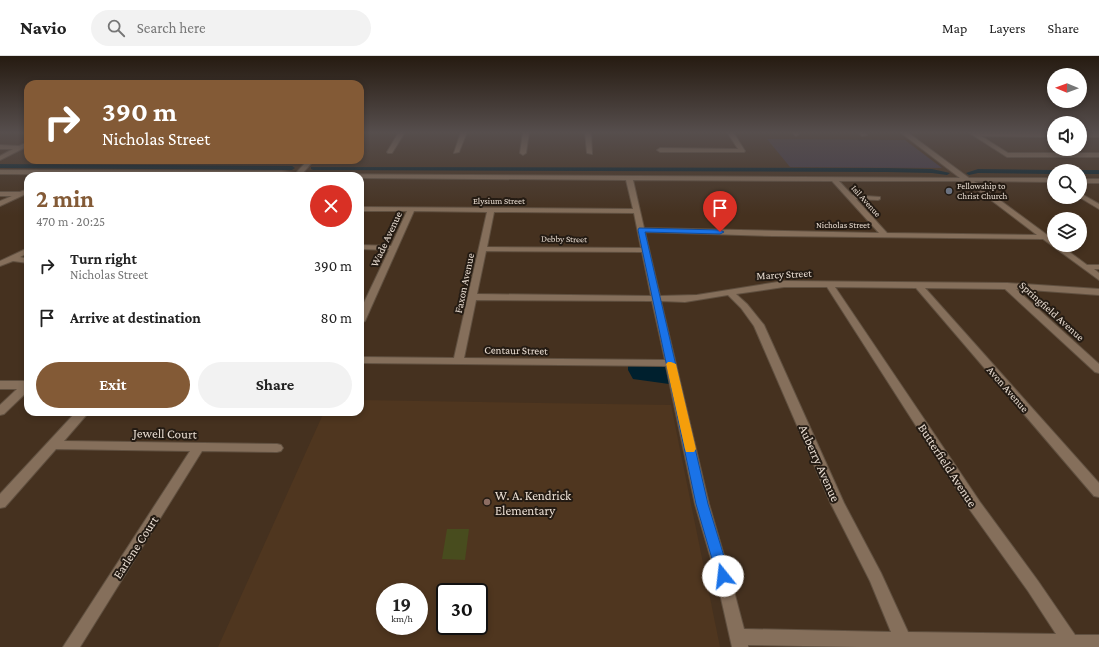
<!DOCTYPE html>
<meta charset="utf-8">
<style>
body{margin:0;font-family:"Crimson Pro",serif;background:#f2f2f2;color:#222;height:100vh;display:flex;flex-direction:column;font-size:15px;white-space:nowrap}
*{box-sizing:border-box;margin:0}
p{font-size:13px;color:#767676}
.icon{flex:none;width:22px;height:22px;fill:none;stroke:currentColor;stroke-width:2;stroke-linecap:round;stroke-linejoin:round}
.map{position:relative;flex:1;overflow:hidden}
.details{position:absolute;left:24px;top:116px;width:340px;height:244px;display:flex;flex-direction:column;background:#fff;border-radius:12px;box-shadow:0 2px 6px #0003}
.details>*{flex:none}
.top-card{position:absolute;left:24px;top:24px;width:340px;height:84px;border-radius:12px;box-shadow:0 2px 6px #0003;background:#835a36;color:#fff;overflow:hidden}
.needle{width:26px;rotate:271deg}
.fabs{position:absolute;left:1047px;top:12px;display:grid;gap:8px}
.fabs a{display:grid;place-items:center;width:40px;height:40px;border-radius:50%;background:#fff;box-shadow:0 2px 6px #0003;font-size:20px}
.speed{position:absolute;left:376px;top:527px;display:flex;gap:8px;font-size:20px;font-weight:700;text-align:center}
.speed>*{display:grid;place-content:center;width:52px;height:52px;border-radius:50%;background:#fff;box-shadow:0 2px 6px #0003;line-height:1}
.speed small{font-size:10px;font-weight:400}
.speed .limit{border:2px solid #111;border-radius:6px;background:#fff;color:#111}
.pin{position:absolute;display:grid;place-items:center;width:34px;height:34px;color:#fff;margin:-41px -17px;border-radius:50% 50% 50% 0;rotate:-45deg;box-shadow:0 0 4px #0007}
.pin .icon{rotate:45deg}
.me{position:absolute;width:44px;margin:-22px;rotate:344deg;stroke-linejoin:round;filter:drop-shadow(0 0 3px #0008)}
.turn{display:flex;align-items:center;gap:14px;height:84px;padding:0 12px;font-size:18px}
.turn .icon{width:52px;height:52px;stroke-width:2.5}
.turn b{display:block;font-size:28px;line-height:34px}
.round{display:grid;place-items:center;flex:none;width:42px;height:42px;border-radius:21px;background:#f2f2f2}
.overview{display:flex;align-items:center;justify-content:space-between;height:68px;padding:0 12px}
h1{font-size:24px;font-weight:700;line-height:30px;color:#835a36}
.action{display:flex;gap:8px;margin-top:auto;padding:8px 12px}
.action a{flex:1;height:46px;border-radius:24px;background:#835a36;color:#fff;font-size:16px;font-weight:700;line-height:46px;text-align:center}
.action a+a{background:#f2f2f2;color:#222}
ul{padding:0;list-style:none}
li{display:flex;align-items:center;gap:12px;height:52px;padding:0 12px}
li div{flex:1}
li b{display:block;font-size:15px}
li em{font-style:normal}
header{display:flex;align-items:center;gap:24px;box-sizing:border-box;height:56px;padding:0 20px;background:#fff;border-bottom:1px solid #e0e0e0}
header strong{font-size:19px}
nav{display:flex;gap:22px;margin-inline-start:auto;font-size:14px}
.search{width:280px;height:36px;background:#f2f2f2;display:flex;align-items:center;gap:10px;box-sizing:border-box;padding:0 14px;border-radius:22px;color:#767676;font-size:15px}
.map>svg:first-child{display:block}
.commercial{fill:#413a4b}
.built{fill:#4f361f;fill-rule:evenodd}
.green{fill:#484c1e}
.water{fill:#00202e}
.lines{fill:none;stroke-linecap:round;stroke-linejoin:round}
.canal{fill:#00202e;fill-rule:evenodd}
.minor-casing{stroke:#605040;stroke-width:2}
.minor{fill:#856f5b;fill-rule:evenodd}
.route{fill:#1a73e8;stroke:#114b97}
.slow{fill:#f59e0b}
.worship-dot{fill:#6b7280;stroke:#241b13;stroke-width:1.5}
.education-dot{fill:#8d6e63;stroke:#241b13;stroke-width:1.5}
.labels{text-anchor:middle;stroke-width:4;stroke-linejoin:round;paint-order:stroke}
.far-poi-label{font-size:9px;fill:#e9ddd2;stroke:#241b13;text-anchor:start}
.far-street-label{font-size:9px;fill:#e9ddd2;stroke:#241b13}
.street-label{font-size:11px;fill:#e9ddd2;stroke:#241b13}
.near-street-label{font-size:13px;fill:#e9ddd2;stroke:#241b13}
.near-poi-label{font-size:13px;fill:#e9ddd2;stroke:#241b13;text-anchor:start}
</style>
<header>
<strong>Navio</strong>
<div class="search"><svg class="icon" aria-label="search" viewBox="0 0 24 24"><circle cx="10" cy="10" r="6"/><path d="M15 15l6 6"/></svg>Search here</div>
<nav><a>Map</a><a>Layers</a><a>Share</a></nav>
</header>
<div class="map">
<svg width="1099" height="591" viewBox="0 0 1099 591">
<rect width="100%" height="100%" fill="#45311f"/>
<path class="commercial" d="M767,83l138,1 37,28 -152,-1z"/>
<path class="built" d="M360,344l311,5 49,242h-502l106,-235h36zM385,536h34v34h-34zM445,536h34v34h-34z"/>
<path class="green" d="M447,473h22l-4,31 -23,-1z"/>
<path class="water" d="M667,309l5,17 -3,2 -36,-5 -5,-9v-4z"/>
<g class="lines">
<path class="canal" d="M0,108l292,2 3,2 -3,2 -292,-2z
M311,111l575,1 46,1 18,4 -3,2 -15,-2 -46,-1 -573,-2 -2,-1z
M978,113l76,1 2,1h-2v3l-76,-1 -9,2 -3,-2z
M1080,114h19v4h-19v-3h-2z"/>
<defs>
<path id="minor" d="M399,76h6l-13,21h-4l-1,-1z
M461,76h6l-8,20 -5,1z
M523,76h6l-3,21 -3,2 -3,-2z
M585,76h6l1,22 -5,-1z
M727,76h6l12,19 -1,1h-84l-3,-2 3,-2 78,1z
M791,76h6l2,2 -3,2z
M858,76h6l3,3 -5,1z
M900,76h7l62,46h85v4l-80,-1 80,59v5h6l27,20h12v4h-5l5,4v7l-56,-41 -270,-3 -128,-4 15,64 37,-1 87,-14 223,2 92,6v6l-83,-6 83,75v9l-4,-1 -90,-83 -80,-1 174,195v14l-5,-1 -178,-208 -81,-1 145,215 58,79 37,54h24v12h-239l-112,-2v2h-16l-16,-71 -21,-72 -29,-138 -306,-3v-6l94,1 33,-146 -73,-1 -49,110 -5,3v-13l29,-61 -29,-1v-4l31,1 16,-35h-47v-4l273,2 -7,-29 -266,-2v-2l-360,-2v-4l282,1 14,2 12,-13h6l-12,14 658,4zM633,124l199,1 47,52 -235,-5zM839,125h127l71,54 -150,-2 -31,-34 22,1 2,-1v-2l-28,-2zM494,156l140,1 7,35 -154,-1zM486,195l156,1 9,44 -174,-2zM784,231h43l143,223 58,81 28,43 -148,-2 -27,-59 -37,-70 -80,-178 -17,-21 -11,-10zM728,239l13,13 13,18 77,178 39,77 21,51 -147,-3 -14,-53 -21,-72 -48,-203 24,1zM476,244l176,1 13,59 -201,-2z
M968,76l86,1v4l-73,-1 27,17h91v4h-92z
M1080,77h19v4h-19z
M28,86v4l-28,14v-4l13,-7h-13v-4l19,1z
M1080,123h19v4h-19z
M28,133v4l-28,13v-5l12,-5h-12v-4h20z
M1080,137l19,11v5l-20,-12h1z
M28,192v5l-8,4 8,2v4l-15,-2 -13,5v-5z
M0,325h28v10l-24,23 -4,1v-10l17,-16h-17z
M76,356h13l-25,29 213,3 4,1 2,3 -2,3 -4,1 -75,-1 -122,196h-17l127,-196 -134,-2 -51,58 -5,1v-14z"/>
</defs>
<use href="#minor" class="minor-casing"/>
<use href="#minor" class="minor"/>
</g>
<linearGradient id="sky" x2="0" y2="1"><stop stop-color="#261b11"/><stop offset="0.48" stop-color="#564e4d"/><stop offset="1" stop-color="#564e4d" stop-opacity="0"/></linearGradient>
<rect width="1099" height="159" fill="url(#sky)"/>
<path class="route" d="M639,172l81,2 4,2 -4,2 -75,-2 63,272 22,72 -2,4 -5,2 -4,-2 -2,-4 -21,-72 -58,-274z"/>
<path class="slow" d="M668,306h3l5,2 20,85 -2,3h-8l-1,-3 -19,-85z"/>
<circle class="worship-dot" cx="949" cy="135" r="4"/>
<circle class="education-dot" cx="487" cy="446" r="4"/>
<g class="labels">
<g class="far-poi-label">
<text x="957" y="133">Fellowship to<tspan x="957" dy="10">Christ Church</tspan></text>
</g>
<g class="far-street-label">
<text x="499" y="148">Elysium Street</text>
<text transform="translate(866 145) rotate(48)" y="3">Isil Avenue</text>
<text x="843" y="172">Nicholas Street</text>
<text transform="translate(564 183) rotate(1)" y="3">Debby Street</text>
</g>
<g class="street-label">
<text transform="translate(386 183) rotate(-65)" y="4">Wade Avenue</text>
<text transform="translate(784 218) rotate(-3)" y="4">Marcy Street</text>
<text transform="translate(464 227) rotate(-78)" y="4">Faxon Avenue</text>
<text transform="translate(1052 255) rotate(42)" y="4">Springfield Avenue</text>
<text transform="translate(516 294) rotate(1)" y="4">Centaur Street</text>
<text transform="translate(1008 333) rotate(49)" y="4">Avon Avenue</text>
</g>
<g class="near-street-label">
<text transform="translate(165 377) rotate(1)" y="5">Jewell Court</text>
<text transform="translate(820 407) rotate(66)" y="5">Auberry Avenue</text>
<text transform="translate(948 409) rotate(57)" y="5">Butterfield Avenue</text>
<text transform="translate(135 491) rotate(-57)" y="5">Earlene Court</text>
</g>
<g class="near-poi-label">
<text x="495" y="444">W. A. Kendrick<tspan x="495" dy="15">Elementary</tspan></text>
</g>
</g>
</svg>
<div class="fabs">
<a><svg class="needle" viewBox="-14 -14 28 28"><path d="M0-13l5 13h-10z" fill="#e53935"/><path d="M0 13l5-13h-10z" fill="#767676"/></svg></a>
<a><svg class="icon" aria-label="sound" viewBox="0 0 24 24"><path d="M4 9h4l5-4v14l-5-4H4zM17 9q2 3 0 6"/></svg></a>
<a><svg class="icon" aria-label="search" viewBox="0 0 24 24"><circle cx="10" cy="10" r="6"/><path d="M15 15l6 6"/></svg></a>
<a><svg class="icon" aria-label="layers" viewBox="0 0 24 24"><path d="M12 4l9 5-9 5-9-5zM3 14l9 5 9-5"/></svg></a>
</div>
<div class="speed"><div>19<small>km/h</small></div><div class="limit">30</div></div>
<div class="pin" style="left:720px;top:176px;background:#d93025"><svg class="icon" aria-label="arrive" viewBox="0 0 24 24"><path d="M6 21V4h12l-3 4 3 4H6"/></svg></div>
<svg class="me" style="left:723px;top:520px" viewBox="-20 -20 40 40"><circle r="19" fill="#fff"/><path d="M0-13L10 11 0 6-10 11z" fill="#1a73e8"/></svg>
<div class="top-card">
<div class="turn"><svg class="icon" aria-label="right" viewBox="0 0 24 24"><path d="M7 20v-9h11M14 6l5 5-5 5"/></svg><div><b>390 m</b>Nicholas Street</div></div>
</div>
<section class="details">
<div class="overview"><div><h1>2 min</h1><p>470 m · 20:25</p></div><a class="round" style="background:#d93025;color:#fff"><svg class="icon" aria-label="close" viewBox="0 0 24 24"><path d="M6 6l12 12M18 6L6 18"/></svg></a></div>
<ul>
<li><svg class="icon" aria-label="right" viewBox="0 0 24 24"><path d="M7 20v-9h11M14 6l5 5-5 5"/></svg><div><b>Turn right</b><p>Nicholas Street</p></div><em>390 m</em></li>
<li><svg class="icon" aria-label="arrive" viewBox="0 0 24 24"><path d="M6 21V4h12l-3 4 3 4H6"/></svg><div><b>Arrive at destination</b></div><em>80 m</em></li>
</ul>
<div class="action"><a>Exit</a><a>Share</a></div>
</section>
</div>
